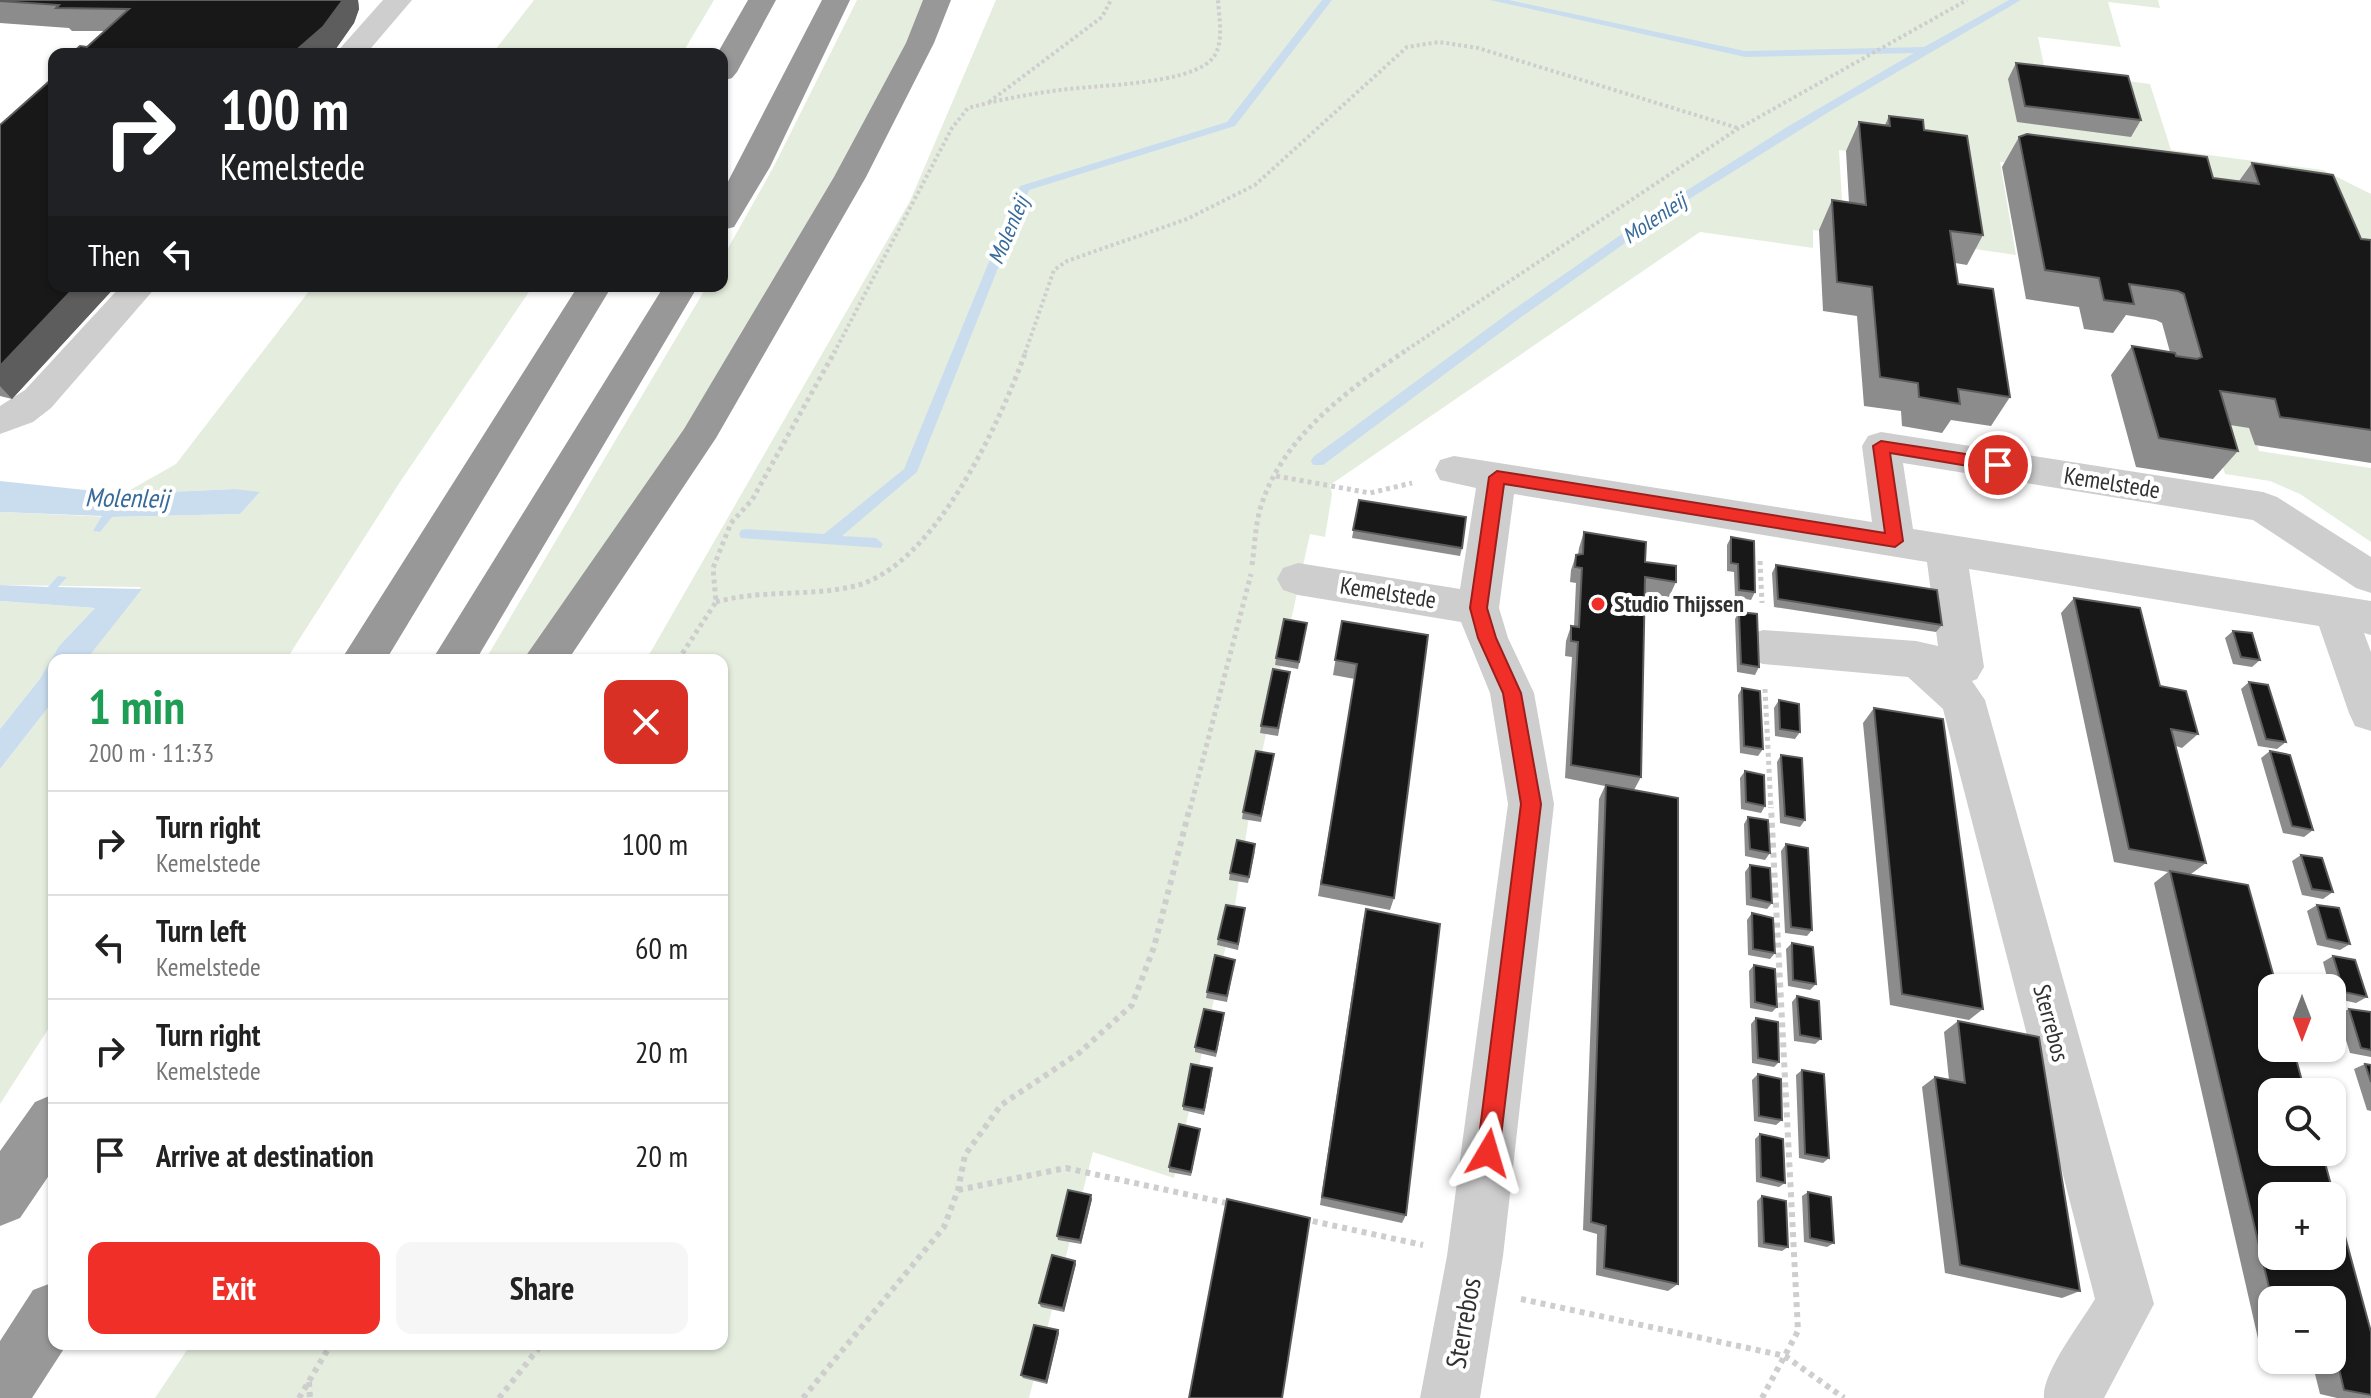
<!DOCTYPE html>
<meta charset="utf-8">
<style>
body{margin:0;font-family:"PT Sans Narrow",sans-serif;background:#f6f6f6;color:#222;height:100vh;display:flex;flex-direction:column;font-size:30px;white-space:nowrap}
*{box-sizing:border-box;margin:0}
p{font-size:26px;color:#767676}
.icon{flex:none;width:44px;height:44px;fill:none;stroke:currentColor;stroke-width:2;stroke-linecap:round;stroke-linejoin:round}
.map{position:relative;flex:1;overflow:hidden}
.sheet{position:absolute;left:48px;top:654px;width:680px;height:696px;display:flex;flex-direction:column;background:#fff;border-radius:16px;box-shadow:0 2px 6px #0004}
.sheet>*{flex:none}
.guide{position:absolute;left:48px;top:48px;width:680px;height:244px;border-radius:16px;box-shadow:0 2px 6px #0004;background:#202124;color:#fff;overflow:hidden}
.needle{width:52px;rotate:180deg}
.fabs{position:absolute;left:2258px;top:974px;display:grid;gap:16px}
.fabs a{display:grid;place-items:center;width:88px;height:88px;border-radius:16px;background:#fff;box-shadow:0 2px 6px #0004;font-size:40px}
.pin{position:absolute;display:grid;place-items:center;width:68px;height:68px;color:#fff;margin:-34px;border:4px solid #fff;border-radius:50%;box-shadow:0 2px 8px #0007}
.me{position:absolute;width:88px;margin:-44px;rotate:7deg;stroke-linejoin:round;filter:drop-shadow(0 0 6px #0008)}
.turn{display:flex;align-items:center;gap:28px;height:168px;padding:0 40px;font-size:36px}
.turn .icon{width:104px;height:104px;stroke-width:2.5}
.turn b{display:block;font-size:56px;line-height:68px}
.then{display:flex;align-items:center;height:76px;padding:0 40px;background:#0003;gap:16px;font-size:30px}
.round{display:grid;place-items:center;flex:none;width:84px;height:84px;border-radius:16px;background:#f6f6f6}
.headline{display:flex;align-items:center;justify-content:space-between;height:136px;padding:0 40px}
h1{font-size:48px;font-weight:700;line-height:60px;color:#1e9e55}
.primary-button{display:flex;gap:16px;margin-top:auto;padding:16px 40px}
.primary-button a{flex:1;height:92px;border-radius:16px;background:#f12f29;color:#fff;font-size:32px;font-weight:700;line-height:92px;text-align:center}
.primary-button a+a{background:#f6f6f6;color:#222}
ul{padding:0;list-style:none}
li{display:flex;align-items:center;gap:24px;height:104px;padding:0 40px;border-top:2px solid #e0e0e0}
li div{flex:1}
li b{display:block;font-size:30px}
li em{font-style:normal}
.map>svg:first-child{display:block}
.green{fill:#e5eede}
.water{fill:#caddef}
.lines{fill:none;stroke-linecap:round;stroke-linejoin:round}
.stream{fill:#caddef;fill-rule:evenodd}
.path-far2{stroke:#cecece;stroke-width:4;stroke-dasharray:3 3;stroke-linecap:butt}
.path-far1{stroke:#cecece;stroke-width:5;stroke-dasharray:4 4;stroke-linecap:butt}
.path{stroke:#cecece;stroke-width:6;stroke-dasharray:5 5;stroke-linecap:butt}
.minor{fill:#cecece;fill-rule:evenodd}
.highway{fill:#989898;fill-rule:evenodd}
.wall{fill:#8c8c8c}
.shaded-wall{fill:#5d5d5d}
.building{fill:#181818;stroke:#5d5d5d;stroke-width:2;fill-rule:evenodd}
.route{fill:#f12f29;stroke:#9d1f1b;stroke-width:2}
.poi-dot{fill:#f12f29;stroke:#fff;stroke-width:3}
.labels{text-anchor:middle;stroke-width:8;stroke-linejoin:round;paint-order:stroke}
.far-water-label{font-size:22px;font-style:italic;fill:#386a9a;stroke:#fff}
.street-label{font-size:24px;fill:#313131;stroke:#fff}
.poi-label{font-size:24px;font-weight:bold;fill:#313131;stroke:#fff;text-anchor:start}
.water-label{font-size:26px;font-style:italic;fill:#386a9a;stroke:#fff}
.near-street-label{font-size:28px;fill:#313131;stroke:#fff}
</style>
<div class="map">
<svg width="2371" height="1398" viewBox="0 0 2371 1398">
<rect width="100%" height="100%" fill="#fff"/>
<path class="green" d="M534,0h180l-32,54h-190z
M857,0h72l-30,66 -184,335 -181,259h-49l222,-374h15v-27l52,-93z
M996,0h1162l2,8 -52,-6 13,45 -83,-10 7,33 105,14 21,66 152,20 48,24v80l-184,-88 -187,-24 16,93 -55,-8 -84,-92 -38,-5 5,84 -31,-4v18l-113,-16 -370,253 2,9 -7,43 -15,-3 -58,264 -17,107 -61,273 -81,-26 -64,246h-874l36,-54h531v-684h-76l264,-459z
M313,286h220l-133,196 -114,178h-200l55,-73 -141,-2v-73l112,5 128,-3 19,-21 -24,-4 -112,5 53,-30z
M2209,421l43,6 7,24 112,17v74l-71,-48 -30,-13 -45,-7z
M0,601l95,7 -36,38 -20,34 -39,49z
M54,700v320l-54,84v-335z"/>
<path class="water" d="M0,481l123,13 112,-5 25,3 -20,22 -128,3 -12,15 -7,-1 9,-15 -102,-4z
M58,576l9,1 -9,10 84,2 -56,71h-32v40l-54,69v-40l39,-49 20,-34 36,-38 -95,-7v-16l48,2z"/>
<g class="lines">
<path class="stream" d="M1322,0h10l-97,126 -206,64 -112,282 -75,64 34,2 7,6 -2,4 -140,-10 -2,-4 2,-4 5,-1 78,5 80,-65 116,-283 207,-64z
M1490,0h19l236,51 179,-4 85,-47h12l-189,110 -162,101 -150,107 -197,147h-10l-2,-4 2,-4 197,-145 152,-106 125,-79 127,-74 -169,4z"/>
<path class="path-far2" d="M989,102l113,-85 9,-17
M834,353l118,-225 16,-20c30,-8 61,-14 92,-18 35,-5 126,-5 151,-30 14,-14 8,-42 7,-60
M1025,353l29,-83 13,-9 120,-42 68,-34 152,-138 32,-5 39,6 260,80
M1402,353l334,-223 231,-130"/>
<path class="path-far1" d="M1276,476l94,17 42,-10
M1760,561l2,42
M1252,565c3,-20 3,-42 10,-62 23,-68 86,-113 143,-152
M716,602c46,-13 93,-5 139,-16 80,-20 145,-164 171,-235
M678,660l38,-58 -3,-34 18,-45 21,-23 83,-149
M1765,689l6,120
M1190,809l61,-235"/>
<path class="path" d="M958,1190l108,-22 165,36
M1303,1219l120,26
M1521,1299l264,57 59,42
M309,1382l1,16
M299,1398l32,-54
M499,1398l43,-54
M803,1398l141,-171 14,-37 7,-35 36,-50 78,-52 53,-48 22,-58 36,-140
M1762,1398l36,-67 -27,-524"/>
<path class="minor" d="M383,0h29l-46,54h-31z
M121,286h36l-106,122 -18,14 -33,12v-28l25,-16z
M1881,432l382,60 14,5 94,60v36l-15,-5 -103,-68 -350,-57 10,66 458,72v34l-7,-2 7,19v79l-16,-5 -6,-13 -30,-87 -350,-57 15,98 -7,12 -5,2 13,19 169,604 -50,94h-60c-3,-24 38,-77 51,-99l-152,-590 -35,-32 -145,-13 -15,-5 -6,-12 6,-12 15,-5 153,11 22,5 -11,-84 -413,-68 -15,114 9,30 26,55 20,111 -51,452 -23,142h-60l27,-142 61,-452 -18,-111 -29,-71 -163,-27 -15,-5 -6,-11 6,-11 15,-5 162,26 16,-101 -36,-8 -5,-10 5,-10 14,-4 418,66 -10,-76 6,-10z"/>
<path class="highway" d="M748,0h28l-39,72 -5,6 -10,3v-27h-5z
M822,0h28l-80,167 -36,60 -12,3v-37z
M923,0h28l-17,43 -68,134 -150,261 -148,222h-45l161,-231 150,-252 72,-134z
M578,286h34l-226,374h-45z
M664,286h34l-222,374h-44z
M54,1094v74l-34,50 -20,8v-75l35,-49z
M54,1282v62h13l-35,54h-32v-57l33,-51z"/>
</g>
<path class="wall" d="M0,0h358l1,9 -5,14 -19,27 -4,4h-260l16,-7 17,-16h-32l-3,-3 -69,-5z
M2016,63l125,57 -10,17 -114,-15 -9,-43z
M1889,116l35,14 59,105 -16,30 -12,-2 3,21 52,113 -19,29 -40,-6 -9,13 -40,-7 -1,-15 -37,-5 -7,-90 -34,-5 -4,-81 13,-30 17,3 -3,-52 13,-29 26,3z
M0,125l54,161h62l-104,113 -12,-3z
M2019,137l194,41 26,3 13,-18 109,76 10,1v223l-116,-18 -6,-17 -19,-3 8,26 -25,28 -77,-12 -25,-92 21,-29 38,6 -8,-29 -6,-3 -30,-5 -13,18 -29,-4 -5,-22 -53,-8 -24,-132z
M1359,500l103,48 -2,8 -108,-18z
M1584,532l61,30 31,20 -7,15 -24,-4 -4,184 -7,13 44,494 -10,7 -72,-16 1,-41 -14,-4 16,-431 6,-13 -40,-8 7,-121 -7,-1 1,-15 5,-15 3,1 2,-44 -6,-1 1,-12 5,-15h2l1,-7z
M1731,537l24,55 -4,8 -16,-3 -1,-25 -7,-1v-26z
M1776,565l166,60 -6,7 -162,-25 -2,-34z
M2074,598l86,88 38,48 -16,14 -6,-2 30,117 -15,11 180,458v66h-34l-17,-4 -7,-28 -29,-6h48v-60h-60v58l-10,-2 -108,-473 14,-11 -54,-10 -53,-249z
M1739,612l20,55 -4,8 -18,-3 -2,-53z
M1342,621l86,14 -34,263 -4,12 -72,-14 37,-217 -22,-4z
M1307,623l-9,46 -23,-4 1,-7z
M2233,631l27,29 -8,7 -19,-3 -8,-26z
M1289,679l-11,57 -18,-3 1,-7z
M2249,682l37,60 -9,7 -19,-3 -17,-57z
M1742,688l21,61 -5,7 -18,-3 -2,-58z
M1779,700l21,32 -5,7 -20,-3 -1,-28z
M1874,708l109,301 -14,11 -79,-15 -27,-282z
M2270,751l43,79 -9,7 -21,-4 -22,-75z
M1781,755l24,65 -5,7 -20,-4 -3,-61z
M1273,761l-12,61 -19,-3 1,-7z
M1745,771l20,35 -4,7 -20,-4 -1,-31z
M1748,817l22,36 -5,7 -20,-4 -1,-32z
M1786,844l26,86 -5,6 -22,-3 -4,-82z
M1255,851l-7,32 -19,-3 1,-7z
M2301,855l32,37 -10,7 -21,-4 -10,-34z
M1750,865l22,38 -5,6 -21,-4 -1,-33z
M2317,905l33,39 -10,6 -23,-5 -10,-34z
M1366,909l40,306 -4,8 -82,-18 43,-284z
M1752,913l23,40 -5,6 -22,-4 -1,-35z
M1244,914l-6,36 -21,-5 1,-6z
M1792,943l24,41 -6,6 -22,-4 -2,-37z
M2333,956l34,41 -11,6 -23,-5 -1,-10h-2l-7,-26z
M1235,960l-8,42 -21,-4 1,-6z
M1754,965l23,42 -5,5 -22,-4 -1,-37z
M1797,996l24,43 -6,5 -21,-3 -2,-39z
M2349,1009l22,3v45l-21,-4 -12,-39z
M1224,1018l-8,39 -21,-5v-5z
M1756,1018l23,44 -5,5 -22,-4 -1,-39z
M1958,1021l122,270 -18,7 -117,-25 -23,-186 13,-10 14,3 -5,-48z
M2365,1064l6,1v46l-4,-1 -13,-41z
M1802,1070l27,88 -6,5 -24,-5 -3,-83z
M1212,1073l-8,42 -21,-5v-4z
M1758,1074l24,46 -6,5 -22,-4 -2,-41z
M1200,1129l-9,47 -22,-4v-5z
M1760,1134l25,49 -6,4 -23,-5 -1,-43z
M1808,1192l26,51 -7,4 -23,-5 -2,-46z
M1762,1196l26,51 -6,4 -24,-4 -1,-46z
M1092,1199l-11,45 -23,-4 -1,-4z
M1075,1261l1,3 -12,48 -23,-5 -2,-4z
M1058,1330l1,3 -12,51 -24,-6 -2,-3z"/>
<path class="shaded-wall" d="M343,0h15l1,9 -5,14 -19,27 -4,4h-39z
M76,286h40l-104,113 -12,-13v-20z
M1091,1195l1,4 -11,45 -1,-4z
M1075,1261l1,3 -12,48 -1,-4z
M1058,1330l1,3 -12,51 -1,-3z"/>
<path class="building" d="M0,0h343l-20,27 -31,27h-221l9,-8 7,1 42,-38 -73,-1 3,-3 -59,-4z
M2016,63l112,13 13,44 -116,-14z
M54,77v209h22l-76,80v-241z
M1889,116l34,4 1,10 43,6 16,99 -33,-4 8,53 35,5 17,108 -52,-8 2,15 -41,-7 -1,-14 -38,-6 -8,-90 -35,-5 -5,-82 34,5 -7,-83 31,4z
M2027,134l180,23 6,21 46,6 -7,-21 81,12 28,64 10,1v190l-91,-13 -5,-18 -55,-8 18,60 -79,-13 -27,-92 43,7 1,3 21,3 5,-2 -18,-63 -6,-3 -49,-7 5,20 -30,-4 -5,-22 -54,-8 -26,-133z
M1359,500l107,17 -4,31 -109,-18z
M1584,532l62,10 -1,20 31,4v16l-31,-5 -4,200 -70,-12 7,-123 -7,-1v-15l8,1 3,-59 -7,-1 1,-12 7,-1z
M1731,537l23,4 1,51 -16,-2 -1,-26 -7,-1z
M1776,565l161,25 5,35 -164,-26z
M2074,598l66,10 20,78 26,5 12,43 -27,-5 35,134 -77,-14z
M1739,612l18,2 2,53 -18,-3z
M1284,619l23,4 -8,39 -23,-4z
M1342,621l86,14 -34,263 -73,-14 36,-220 -22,-4z
M2233,631l19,2 8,27 -19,-3z
M1273,669l17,3 -12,56 -17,-2z
M2249,682l19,3 18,57 -20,-3z
M1742,688l18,3 3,58 -19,-3z
M1779,700l20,4 1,28 -20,-3z
M1874,708l69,11 40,290 -81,-15z
M1256,751l18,3 -13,62 -18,-4z
M2270,751l20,4 23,75 -21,-4z
M1781,755l21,3 3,62 -20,-4z
M1745,771l19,4 1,31 -19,-4z
M1606,785l72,13v486l-74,-16 2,-42 -15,-4z
M1748,817l20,3 2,33 -20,-4z
M1237,840l18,4 -6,33 -19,-4z
M1786,844l22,4 4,82 -21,-3z
M2301,855l21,3 11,34 -21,-3z
M1750,865l20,3 2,35 -21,-5z
M2170,871l78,14 29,103h-5v60h21l12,44h-33v60h50l49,180v63l-27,-5 -7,-30 -5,-1v-59h-60zM2272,1196h60v60h-60z
M1226,905l19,3 -7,36 -20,-5z
M2317,905l22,3 11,36 -23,-5z
M1366,909l74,15 -34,291 -84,-18z
M1752,913l21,5 2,35 -22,-4z
M1792,943l21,4 3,37 -23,-4z
M1215,955l20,5 -8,36 -20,-4z
M2333,956l22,4 12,37 -23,-5z
M1754,965l21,4 2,38 -22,-5z
M1797,996l22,5 2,38 -21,-4z
M1204,1009l20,4 -8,39 -21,-5z
M2349,1009l22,3v38l-10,-2z
M1756,1018l22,4 1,40 -21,-4z
M1958,1021l81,16 41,254 -120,-26 -25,-188 30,6z
M1191,1064l21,4 -8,42 -21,-4z
M2365,1064l6,1v17z
M1802,1070l22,4 5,84 -24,-4z
M1758,1074l23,5 1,41 -23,-4z
M1179,1124l21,5 -9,43 -22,-5z
M1760,1134l23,5 2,44 -24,-6z
M1068,1190l23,5 -11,45 -23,-4z
M1808,1192l23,5 3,46 -24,-5z
M1762,1196l24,5 2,46 -24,-4z
M1227,1199l83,19 -28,180h-93z
M1052,1255l23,6 -12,47 -24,-5z
M1034,1325l24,5 -12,51 -25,-6z"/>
<path class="route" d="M1881,441l117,18 8,6 -8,6 -108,-18 13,88 -8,6 -391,-63 -17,124 9,30 25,55 20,111 -42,349 -3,8 -8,3 -8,-3 -3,-8 44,-349 -18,-111 -25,-55 -8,-30 19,-131 8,-6 388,62 -12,-87z"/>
<circle class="poi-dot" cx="1598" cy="604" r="8"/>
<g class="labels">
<g class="far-water-label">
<text transform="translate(1654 218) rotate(-34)" y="8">Molenleij</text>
<text transform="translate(1008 230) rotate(-67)" y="8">Molenleij</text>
</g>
<g class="street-label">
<text transform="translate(2112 483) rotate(9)" y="8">Kemelstede</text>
<text transform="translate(1388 593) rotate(9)" y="8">Kemelstede</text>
<text transform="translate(2051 1023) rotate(75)" y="8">Sterrebos</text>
</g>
<g class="poi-label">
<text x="1614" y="612">Studio Thijssen</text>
</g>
<g class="water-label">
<text transform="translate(127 498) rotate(1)" y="9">Molenleij</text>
</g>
<g class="near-street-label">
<text transform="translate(1463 1323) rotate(-80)" y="10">Sterrebos</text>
</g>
</g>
</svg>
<div class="fabs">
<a><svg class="needle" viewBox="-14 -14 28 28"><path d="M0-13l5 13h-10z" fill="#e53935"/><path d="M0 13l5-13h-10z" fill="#767676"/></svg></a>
<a><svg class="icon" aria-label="search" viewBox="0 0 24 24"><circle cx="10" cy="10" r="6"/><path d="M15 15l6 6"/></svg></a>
<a>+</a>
<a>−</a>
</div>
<div class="pin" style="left:1998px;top:465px;background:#d93025"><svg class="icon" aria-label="arrive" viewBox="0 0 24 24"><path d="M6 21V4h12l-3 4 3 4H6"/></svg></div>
<svg class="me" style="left:1488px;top:1153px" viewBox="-20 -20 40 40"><path d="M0-17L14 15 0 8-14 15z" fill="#f12f29" stroke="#fff" stroke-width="4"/></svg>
<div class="guide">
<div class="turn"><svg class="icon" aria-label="right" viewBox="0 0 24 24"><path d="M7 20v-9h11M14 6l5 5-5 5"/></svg><div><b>100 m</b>Kemelstede</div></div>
<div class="then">Then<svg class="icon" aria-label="left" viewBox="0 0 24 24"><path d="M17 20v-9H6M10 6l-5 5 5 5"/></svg></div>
</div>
<section class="sheet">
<div class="headline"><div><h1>1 min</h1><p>200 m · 11:33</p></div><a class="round" style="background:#d93025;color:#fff"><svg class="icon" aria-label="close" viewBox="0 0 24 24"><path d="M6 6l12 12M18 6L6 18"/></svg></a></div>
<ul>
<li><svg class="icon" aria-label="right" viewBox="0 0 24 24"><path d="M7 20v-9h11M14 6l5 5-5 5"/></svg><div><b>Turn right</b><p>Kemelstede</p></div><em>100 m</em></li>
<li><svg class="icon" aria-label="left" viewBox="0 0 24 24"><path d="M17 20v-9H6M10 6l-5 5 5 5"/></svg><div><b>Turn left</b><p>Kemelstede</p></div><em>60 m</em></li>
<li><svg class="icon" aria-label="right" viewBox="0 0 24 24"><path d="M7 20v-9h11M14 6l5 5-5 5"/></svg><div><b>Turn right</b><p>Kemelstede</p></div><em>20 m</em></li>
<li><svg class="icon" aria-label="arrive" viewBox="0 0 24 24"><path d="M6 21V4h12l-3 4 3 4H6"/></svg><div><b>Arrive at destination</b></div><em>20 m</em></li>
</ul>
<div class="primary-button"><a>Exit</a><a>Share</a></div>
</section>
</div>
